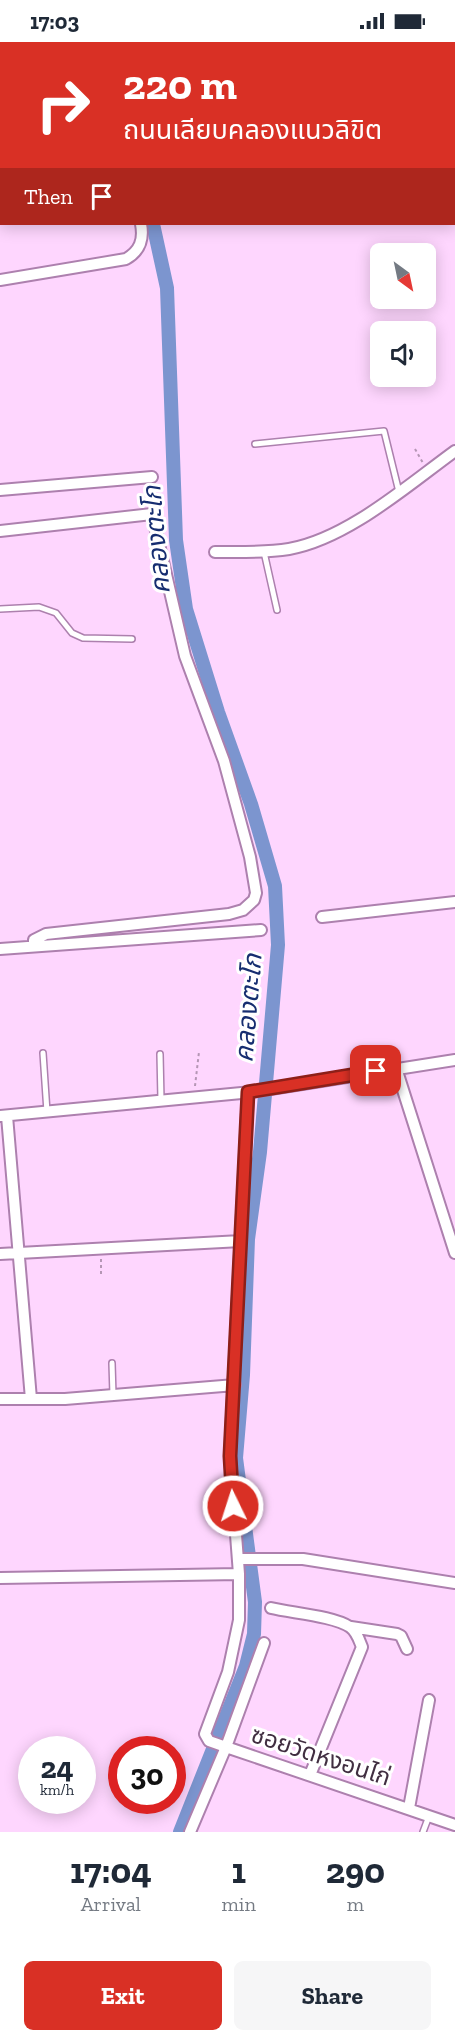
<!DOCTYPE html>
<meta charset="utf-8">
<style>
body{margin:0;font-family:"Zilla Slab","Noto Sans Thai",serif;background:#f6f6f7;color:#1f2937;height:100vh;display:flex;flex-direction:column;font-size:22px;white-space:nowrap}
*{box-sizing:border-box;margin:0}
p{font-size:20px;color:#747a83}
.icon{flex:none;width:33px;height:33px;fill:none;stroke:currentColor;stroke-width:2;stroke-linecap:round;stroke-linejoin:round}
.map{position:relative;height:1790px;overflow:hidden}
.panel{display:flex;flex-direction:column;background:#fff;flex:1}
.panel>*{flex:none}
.guide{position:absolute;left:0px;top:0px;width:456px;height:183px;box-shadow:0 3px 15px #0003;background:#d93025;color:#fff;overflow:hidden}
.needle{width:39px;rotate:147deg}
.buttons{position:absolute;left:370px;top:201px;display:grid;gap:12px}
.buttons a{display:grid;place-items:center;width:66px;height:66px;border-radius:9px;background:#fff;box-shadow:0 3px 15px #0003;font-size:30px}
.speed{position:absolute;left:18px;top:1694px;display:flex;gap:12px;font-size:30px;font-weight:700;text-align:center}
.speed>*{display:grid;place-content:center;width:78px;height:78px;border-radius:50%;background:#fff;box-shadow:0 3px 15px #0003;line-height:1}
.speed small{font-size:15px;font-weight:400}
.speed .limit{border:9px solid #d22;background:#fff;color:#111}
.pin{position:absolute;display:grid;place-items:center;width:51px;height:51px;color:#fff;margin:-26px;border-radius:12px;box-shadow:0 3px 9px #0006}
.me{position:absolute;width:66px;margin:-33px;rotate:356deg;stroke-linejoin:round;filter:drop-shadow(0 0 4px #0008)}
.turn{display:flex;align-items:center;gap:21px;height:126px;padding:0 24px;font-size:27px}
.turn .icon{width:78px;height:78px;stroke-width:2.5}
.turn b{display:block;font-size:42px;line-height:51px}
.then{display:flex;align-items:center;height:57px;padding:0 24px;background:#0003;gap:12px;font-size:22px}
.eta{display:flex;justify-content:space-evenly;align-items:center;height:102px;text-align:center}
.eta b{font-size:36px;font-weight:700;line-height:42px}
.button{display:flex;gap:12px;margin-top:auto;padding:12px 24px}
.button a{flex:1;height:69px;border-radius:9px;background:#d93025;color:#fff;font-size:24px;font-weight:700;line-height:69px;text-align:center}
.button a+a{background:#f6f6f7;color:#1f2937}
.status{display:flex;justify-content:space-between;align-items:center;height:42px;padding:0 30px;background:#fff;direction:ltr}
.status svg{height:16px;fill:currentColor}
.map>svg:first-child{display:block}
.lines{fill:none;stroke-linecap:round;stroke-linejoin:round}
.canal{stroke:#7c95cf;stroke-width:14}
.lane-casing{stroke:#ad80ae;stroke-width:8}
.street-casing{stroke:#ad80ae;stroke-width:14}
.path{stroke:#b596b5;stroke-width:2;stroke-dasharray:3 3;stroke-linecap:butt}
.lane{stroke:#fff;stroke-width:5}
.street{stroke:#fff;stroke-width:10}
.route-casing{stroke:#8d1f18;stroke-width:15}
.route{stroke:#d93025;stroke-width:10}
.labels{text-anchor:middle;stroke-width:6;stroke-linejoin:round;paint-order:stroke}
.street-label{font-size:24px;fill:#412e41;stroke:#fff}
.water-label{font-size:26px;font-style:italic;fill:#162d70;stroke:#fff}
</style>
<div class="status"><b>17:03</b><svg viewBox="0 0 49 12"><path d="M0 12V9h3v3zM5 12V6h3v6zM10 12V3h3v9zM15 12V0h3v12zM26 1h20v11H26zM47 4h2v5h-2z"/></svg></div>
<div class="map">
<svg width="455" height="1790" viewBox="0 0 455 1790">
<rect width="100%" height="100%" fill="#fed6fe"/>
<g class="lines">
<path class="canal" d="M114,0v2
M153,182l14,64 9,252 10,69 32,103 33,92 24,82 3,59 -18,207 -12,87 -5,136 -7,83 19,144 -1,32 -8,32 -66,166"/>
<defs>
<path id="lane" d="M255,402l129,-13 15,61
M264,510l13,58
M0,567l39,-2 17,6 16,20 11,5 49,1
M43,1011l4,59
M160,1012l1,46
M112,1321l1,32
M423,1790l6,-16"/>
<path id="street" d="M97,0v2
M0,238l126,-21c14,-8 18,-19 15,-35
M0,448l152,-13
M0,489l152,-17 33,142 39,105 26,96 6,36 -2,7 -11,10 -14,4 -183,20 -12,6v5
M215,510c24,0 49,1 74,-3 58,-10 119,-64 166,-98
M322,875l133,-15
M0,907l261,-19
M396,1026l59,185
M248,1050l-18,364 9,118v46l-11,52 -23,62 4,7 17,6 38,-104
M0,1074l252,-24 203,-32
M7,1074l24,283
M0,1212l241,-13
M0,1357h65l170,-14
M238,1517h65l152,24
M0,1536l239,-4
M271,1566c21,5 63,8 79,19 7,5 9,13 12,20l-52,128
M351,1585l46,7 4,2 6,13
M409,1766l20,-108
M190,1790l36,-85 229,78"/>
</defs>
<use href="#lane" class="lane-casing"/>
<use href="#street" class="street-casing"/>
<path class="path" d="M229,0l1,2
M443,2l2,-2
M415,407l8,14
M195,1044l4,-34
M101,1232v-16"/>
<use href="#lane" class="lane"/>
<use href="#street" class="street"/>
</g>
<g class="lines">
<defs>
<path id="route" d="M233,1464l-3,-50 18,-364 128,-21"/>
</defs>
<use href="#route" class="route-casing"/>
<use href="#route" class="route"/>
</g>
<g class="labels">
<g class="street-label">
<text transform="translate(321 1714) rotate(18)" y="8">ซอยวัดหงอนไก่</text>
</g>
<g class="water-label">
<text transform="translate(156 498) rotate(-95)" y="9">คลองตะโก</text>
<text transform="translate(248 966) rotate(-85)" y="9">คลองตะโก</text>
</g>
</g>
</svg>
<div class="buttons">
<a><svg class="needle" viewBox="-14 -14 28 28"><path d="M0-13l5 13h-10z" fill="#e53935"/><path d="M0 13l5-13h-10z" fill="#747a83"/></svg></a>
<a><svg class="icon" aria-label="sound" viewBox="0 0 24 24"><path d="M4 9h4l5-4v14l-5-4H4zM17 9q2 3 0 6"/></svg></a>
</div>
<div class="speed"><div>24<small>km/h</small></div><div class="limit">30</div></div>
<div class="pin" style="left:376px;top:1029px;background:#d93025"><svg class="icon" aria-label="arrive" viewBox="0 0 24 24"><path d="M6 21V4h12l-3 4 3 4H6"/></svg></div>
<svg class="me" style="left:233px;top:1464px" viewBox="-20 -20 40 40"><circle r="17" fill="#d93025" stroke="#fff" stroke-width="3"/><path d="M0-11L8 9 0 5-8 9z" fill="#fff"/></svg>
<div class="guide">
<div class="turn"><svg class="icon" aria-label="right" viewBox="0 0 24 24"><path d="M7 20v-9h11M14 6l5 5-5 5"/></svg><div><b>220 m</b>ถนนเลียบคลองแนวลิขิต</div></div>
<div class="then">Then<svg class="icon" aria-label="arrive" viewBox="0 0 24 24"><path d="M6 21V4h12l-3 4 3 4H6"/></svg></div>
</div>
</div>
<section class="panel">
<div class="eta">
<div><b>17:04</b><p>Arrival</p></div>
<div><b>1</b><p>min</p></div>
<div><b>290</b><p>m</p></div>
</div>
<div class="button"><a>Exit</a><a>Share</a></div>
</section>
